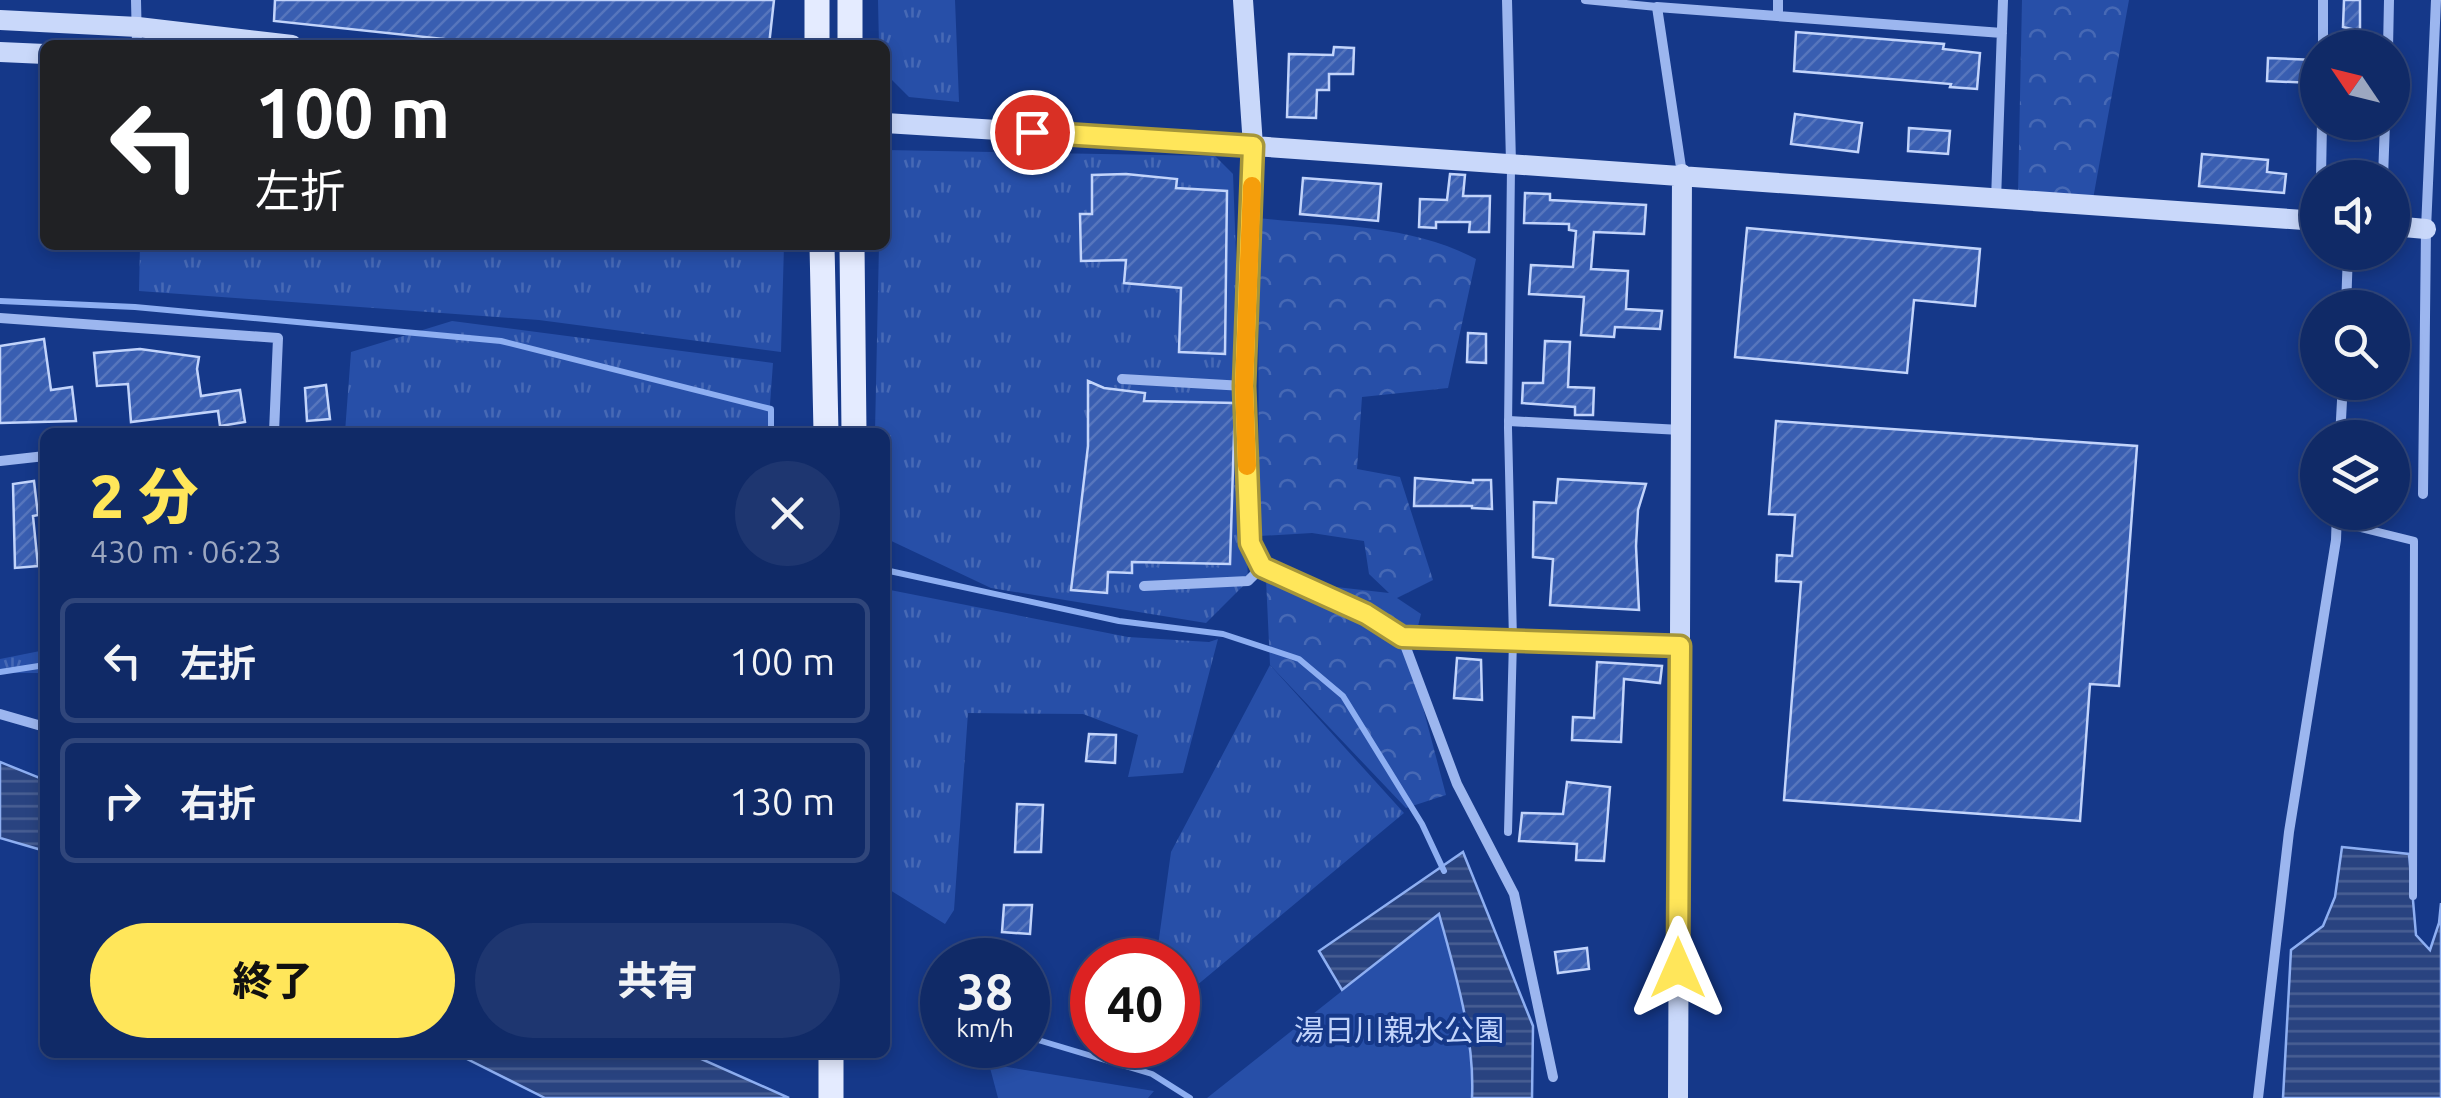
<!DOCTYPE html>
<html lang="ja">
<meta charset="utf-8">
<style>
body{margin:0;font-family:Ubuntu,"Noto Sans JP",sans-serif;background:#1e3670;color:#f1f3f6;height:100vh;display:flex;flex-direction:column;font-size:38px;white-space:nowrap}
*{box-sizing:border-box;margin:0}
p{font-size:32px;color:#9ca7c0}
.icon{flex:none;width:55px;height:55px;fill:none;stroke:currentColor;stroke-width:2;stroke-linecap:round;stroke-linejoin:round}
.map{position:relative;flex:1;overflow:hidden}
.sheet{position:absolute;left:40px;top:428px;width:850px;height:630px;display:flex;flex-direction:column;background:#102a67;border-radius:15px;box-shadow:0 5px 15px #0003,0 0 0 2px #30467b}
.sheet>*{flex:none}
.top-card{position:absolute;left:40px;top:40px;width:850px;height:210px;border-radius:15px;box-shadow:0 5px 15px #0003,0 0 0 2px #30467b;background:#202124;color:#fff;overflow:hidden}
.needle{width:65px;rotate:305deg}
.tools{position:absolute;left:2300px;top:30px;display:grid;gap:20px}
.tools a{display:grid;place-items:center;width:110px;height:110px;border-radius:50%;background:#102a67;box-shadow:0 5px 15px #0003,0 0 0 2px #30467b;font-size:50px}
.speed{position:absolute;left:920px;top:938px;display:flex;gap:20px;font-size:50px;font-weight:700;text-align:center}
.speed>*{display:grid;place-content:center;width:130px;height:130px;border-radius:50%;background:#102a67;box-shadow:0 5px 15px #0003,0 0 0 2px #30467b;line-height:1}
.speed small{font-size:25px;font-weight:400}
.speed .limit{border:15px solid #d22;background:#fff;color:#111}
.pin{position:absolute;display:grid;place-items:center;width:85px;height:85px;color:#fff;margin:-42px;border:5px solid #fff;border-radius:50%;box-shadow:0 2px 10px #0007}
.me{position:absolute;width:110px;margin:-55px;rotate:0deg;stroke-linejoin:round;filter:drop-shadow(0 0 8px #0008)}
.turn{display:flex;align-items:center;gap:35px;height:210px;padding:0 50px;font-size:45px}
.turn .icon{width:130px;height:130px;stroke-width:2.5}
.turn b{display:block;font-size:70px;line-height:85px}
.round{display:grid;place-items:center;flex:none;width:105px;height:105px;border-radius:52px;background:#1e3670}
.headline{display:flex;align-items:center;justify-content:space-between;height:170px;padding:0 50px}
h1{font-size:60px;font-weight:800;line-height:75px;color:#ffe65a}
.cta{display:flex;gap:20px;margin-top:auto;padding:20px 50px}
.cta a{flex:1;height:115px;border-radius:60px;background:#ffe65a;color:#111;font-size:40px;font-weight:800;line-height:115px;text-align:center}
.cta a+a{background:#1e3670;color:#f1f3f6}
ul{padding:0;list-style:none}
li{display:flex;align-items:center;gap:30px;height:125px;margin:0 20px 15px;padding:0 30px;border:5px solid #30467b;border-radius:15px}
li div{flex:1}
li b{display:block;font-size:38px}
li em{font-style:normal}
.map>svg:first-child{display:block}
.grass{fill:url(#grass-tufts)}
.forest{fill:url(#forest-crowns)}
.park{fill:#274fa8}
.water{fill:url(#water-rules);stroke:#8eaff2;stroke-width:2.5}
.lines{fill:none;stroke-linecap:round;stroke-linejoin:round}
.stream{stroke:#8eaff2;stroke-width:6}
.building{fill:url(#building-hatch);stroke:#c2d4fb;stroke-width:2.5}
.lane{stroke:#9cb6ef;stroke-width:8}
.street{stroke:#9cb6ef;stroke-width:10}
.secondary{stroke:#c9d8fa;stroke-width:20}
.primary{stroke:#e4ebff;stroke-width:25}
.route-casing{stroke:#a6963a;stroke-width:25}
.route{stroke:#ffe65a;stroke-width:18}
.slow{stroke:#f59e0b;stroke-width:18}
.labels{text-anchor:middle;stroke-width:8;stroke-linejoin:round;paint-order:stroke}
.park-label{font-size:30px;fill:#c2d4fb;stroke:#153889}
</style>
<div class="map">
<svg width="2441" height="1098" viewBox="0 0 2441 1098">
<defs>
<pattern id="grass-tufts" width="24" height="20" patternUnits="userSpaceOnUse" patternTransform="scale(2.5)"><rect width="24" height="20" fill="#274fa8"/><path d="M3 7l-1-3M5 7V3M7 7l1-3M15 17l-1-3M17 17v-4M19 17l1-3" fill="none" stroke="#4769b5"/></pattern>
<pattern id="forest-crowns" width="20" height="18" patternUnits="userSpaceOnUse" patternTransform="scale(2.5)"><rect width="20" height="18" fill="#274fa8"/><path d="M2 6a3 3 0 1 1 6 0M12 15a3 3 0 1 1 6 0" fill="none" stroke="#4769b5"/></pattern>
<pattern id="water-rules" width="6" height="5" patternUnits="userSpaceOnUse" patternTransform="scale(2.5)"><rect width="6" height="5" fill="#294380"/><path d="M0 2.5h6" fill="none" stroke="#495f93"/></pattern>
<pattern id="building-hatch" width="6" height="6" patternUnits="userSpaceOnUse" patternTransform="scale(2.5)"><rect width="6" height="6" fill="#395eb1"/><path d="M-1 1l2-2M0 6l6-6M5 7l2-2" fill="none" stroke="#5776bd"/></pattern>
</defs>
<rect width="100%" height="100%" fill="#153889"/>
<path class="grass" d="M878,0h77l4,102 -50,-5 -24,-24v-28h-6z
M885,150l330,6 18,18 15,407 -42,42 -215,-35 -106,-50v-106h-10l4,-187h6z
M140,245h644l-3,107 -242,-32 -400,-29z
M452,321l321,42 -5,69h-423l6,-80z
M885,589l243,48 81,5 9,-3 -35,134 -55,4 10,-42 -55,-21 -115,-1 -14,197 -9,14 -60,-37z
M45,650v23h-45v-14z
M1270,665l134,148 -220,183 -6,-2v-34h-22l15,-108z"/>
<path class="forest" d="M2022,0h107l-36,199 -75,-5z
M1258,218c73,8 153,6 218,41l-28,129 -86,9 -5,72 43,8 33,103 -36,18 24,16 -11,44 36,137 -40,13 -136,-143 -4,-86 123,14 -20,-19 -5,-33 -52,-8 -53,3z"/>
<path class="park" d="M1439,914l35,136 -2,48h-265z
M989,1064l165,27 -6,7h-150z"/>
<path class="water" d="M0,762l45,18v71l-45,-13z
M2342,847l67,7 7,81 14,15 9,-27 2,-20v195h-158l8,-148 32,-24 12,-29z
M1463,852l70,174 -1,72h-60c3,-61 -17,-126 -33,-184l-97,76 -23,-39z
M455,1053h233l101,45h-244z"/>
<g class="lines">
<path class="stream" d="M0,301l135,6 366,34 270,68v23
M885,570l234,51 104,13 76,25 44,37 79,128 22,47
M0,672l45,-7
M933,1015l9,2
M1028,1037l124,37 38,24"/>
</g>
<path class="building" d="M275,0h499l-5,45h-269l-226,-24z
M2344,0h16v31l-17,-4z
M1796,32l148,12 -1,5 37,4 -3,36 -27,-2 1,-3 -157,-13z
M1334,47l20,1 -1,26h-24v16h-12l-1,28 -29,-1 2,-63 44,1z
M2268,58l47,2 -1,23 -47,-2z
M1795,114l67,9 -4,29 -67,-8z
M1909,128l41,3 -2,23 -40,-3z
M2202,154l66,6 -1,12 19,2 -2,19 -85,-7z
M1126,174l51,5 -1,9 51,3 -2,163 -46,-2 2,-64 -57,-5 2,-23 -45,1 -1,-47h12v-39z
M1450,174l15,1 -2,21h27l-1,36h-20l1,-10h-34v6l-17,-1 1,-28 27,1z
M1303,178l78,6 -3,37 -78,-7z
M1525,193l25,1v6l96,5 -2,29 -50,-2 -3,37 37,2 -2,38 36,2 -2,18 -45,-2 -1,10 -33,-2 3,-38 -55,-3 2,-29 42,2 3,-36 -7,-1v-6l-45,-1z
M1747,228l233,21 -5,57 -61,-6 -7,73 -172,-16z
M1468,333l18,1v29l-19,-1z
M44,339l7,51 21,-3 4,34 -76,2v-77z
M1545,341l25,1 -2,45 26,1 -1,27h-18v-8l-53,-4 1,-20h20z
M140,349l59,8 -2,12 4,27 39,-6 5,32 -25,4 -2,-15 -87,11 -3,-38 -31,2 -3,-33z
M1088,381l16,7 41,5 -1,8 91,2 -5,161 -98,-2v11l-24,-1 -1,21 -36,-3 17,-144z
M326,385l4,34 -23,2 -2,-33z
M1776,421l361,25 -18,240 -29,-2 -10,137 -296,-21 17,-218 -25,-1 1,-26 15,1 3,-41 -26,-1z
M1415,478l58,5v-3h18l1,29 -20,-1v-2h-58z
M1558,479l88,5 -8,26 -2,36 3,64 -89,-5 3,-46 -20,-2 1,-55 22,1z
M34,481l4,34 -5,1 5,50 -23,2 -2,-84z
M1457,658l24,2 1,40 -28,-2z
M1597,662l65,4 -2,17 -36,-4 -3,63 -49,-2 1,-23 21,1z
M1089,734l27,1 -1,28 -29,-2z
M1567,782l43,5 -6,74 -28,-1 1,-16 -58,-3 3,-28 41,1z
M1017,804l26,1 -2,47h-26z
M1004,905h28l-2,29 -28,-2z
M1587,948l2,21 -31,4 -3,-21z"/>
<g class="lines">
<path class="lane" d="M1585,0l72,7
M2337,522l77,19 -1,355
M1262,567l105,47 35,23 111,3 -5,-212 3,-261
M1508,832l5,-192 163,5"/>
<path class="street" d="M136,0l1,45
M1507,0l4,163
M1778,0v16
M2323,48v-48
M2388,48l1,-48
M1682,174l-25,-167 345,26
M2321,178l1,-56
M2383,178l2,-56
M1996,200l7,-200
M2346,308l2,-56
M0,318l278,20 -4,94
M1122,379l122,7
M1509,421l172,9
M2340,438l3,-56
M0,461l45,-5
M2423,494l3,-265 10,-229
M1144,586l104,-5 14,-14 -12,-24 -6,-157 9,-240
M1402,637l55,147 57,110 39,183
M0,714l45,13
M2258,1098l31,-266 47,-292 1,-28"/>
<path class="secondary" d="M1243,0l10,146 1065,75
M0,20l138,7 154,18
M0,52l45,2
M885,123l368,23
M2392,226l34,3
M1678,1098l4,-924"/>
<path class="primary" d="M817,0v45
M850,0v45
M822,245l4,187
M852,245l2,187
M831,1052v46"/>
</g>
<g class="lines">
<defs>
<path id="route" d="M1032,132l221,14 -9,240 6,157 12,24 104,47 36,23 278,9 -2,322"/>
</defs>
<use href="#route" class="route-casing"/>
<use href="#route" class="route"/>
<path class="slow" d="M1247,466l-3,-80 8,-200"/>
</g>
<g class="labels">
<g class="park-label">
<text x="1399" y="1041">湯日川親水公園</text>
</g>
</g>
</svg>
<div class="tools">
<a><svg class="needle" viewBox="-14 -14 28 28"><path d="M0-13l5 13h-10z" fill="#e53935"/><path d="M0 13l5-13h-10z" fill="#9ca7c0"/></svg></a>
<a><svg class="icon" aria-label="sound" viewBox="0 0 24 24"><path d="M4 9h4l5-4v14l-5-4H4zM17 9q2 3 0 6"/></svg></a>
<a><svg class="icon" aria-label="search" viewBox="0 0 24 24"><circle cx="10" cy="10" r="6"/><path d="M15 15l6 6"/></svg></a>
<a><svg class="icon" aria-label="layers" viewBox="0 0 24 24"><path d="M12 4l9 5-9 5-9-5zM3 14l9 5 9-5"/></svg></a>
</div>
<div class="speed"><div>38<small>km/h</small></div><div class="limit">40</div></div>
<div class="pin" style="left:1032px;top:132px;background:#d93025"><svg class="icon" aria-label="arrive" viewBox="0 0 24 24"><path d="M6 21V4h12l-3 4 3 4H6"/></svg></div>
<svg class="me" style="left:1678px;top:968px" viewBox="-20 -20 40 40"><path d="M0-17L14 15 0 8-14 15z" fill="#ffe65a" stroke="#fff" stroke-width="4"/></svg>
<div class="top-card">
<div class="turn"><svg class="icon" aria-label="left" viewBox="0 0 24 24"><path d="M17 20v-9H6M10 6l-5 5 5 5"/></svg><div><b>100 m</b>左折</div></div>
</div>
<section class="sheet">
<div class="headline"><div><h1>2 分</h1><p>430 m · 06:23</p></div><a class="round"><svg class="icon" aria-label="close" viewBox="0 0 24 24"><path d="M6 6l12 12M18 6L6 18"/></svg></a></div>
<ul>
<li><svg class="icon" aria-label="left" viewBox="0 0 24 24"><path d="M17 20v-9H6M10 6l-5 5 5 5"/></svg><div><b>左折</b></div><em>100 m</em></li>
<li><svg class="icon" aria-label="right" viewBox="0 0 24 24"><path d="M7 20v-9h11M14 6l5 5-5 5"/></svg><div><b>右折</b></div><em>130 m</em></li>
</ul>
<div class="cta"><a>終了</a><a>共有</a></div>
</section>
</div>
